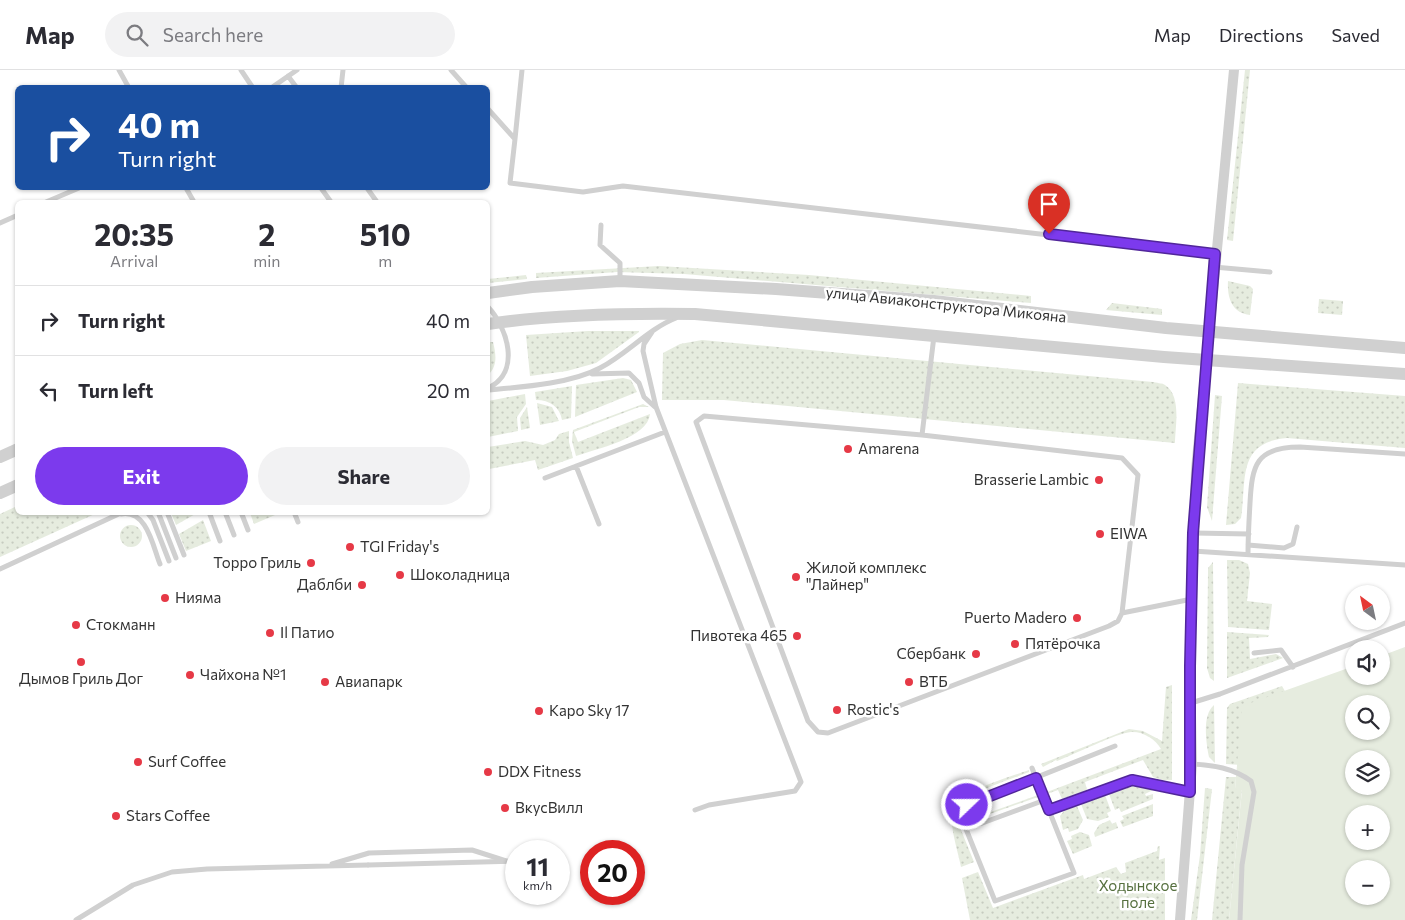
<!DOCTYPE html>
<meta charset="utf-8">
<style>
body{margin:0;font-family:Commissioner,sans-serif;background:#f2f2f3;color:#2b2b33;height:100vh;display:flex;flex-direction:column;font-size:19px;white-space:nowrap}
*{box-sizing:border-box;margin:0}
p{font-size:16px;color:#7c7c81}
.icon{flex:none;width:28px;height:28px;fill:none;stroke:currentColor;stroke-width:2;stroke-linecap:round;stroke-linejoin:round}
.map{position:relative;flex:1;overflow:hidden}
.details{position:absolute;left:15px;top:130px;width:475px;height:315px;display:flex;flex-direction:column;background:#fff;border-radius:8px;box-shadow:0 1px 4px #0004}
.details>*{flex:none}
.banner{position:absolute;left:15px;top:15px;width:475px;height:105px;border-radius:8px;box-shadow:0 1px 4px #0004;background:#1a4fa0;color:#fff;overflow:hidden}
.needle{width:32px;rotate:327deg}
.buttons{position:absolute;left:1345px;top:515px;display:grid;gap:10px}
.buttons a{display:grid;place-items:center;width:45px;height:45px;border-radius:50%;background:#fff;box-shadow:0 1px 4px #0004;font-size:25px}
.speed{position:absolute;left:505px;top:770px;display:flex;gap:10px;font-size:25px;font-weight:700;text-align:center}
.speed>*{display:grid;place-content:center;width:65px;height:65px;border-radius:50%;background:#fff;box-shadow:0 1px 4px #0004;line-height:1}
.speed small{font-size:12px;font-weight:400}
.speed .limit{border:8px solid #d22;background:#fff;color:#111}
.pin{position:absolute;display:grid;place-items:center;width:42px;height:42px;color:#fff;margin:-51px -21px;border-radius:50% 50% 50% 0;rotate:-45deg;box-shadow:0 0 5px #0007}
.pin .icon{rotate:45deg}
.me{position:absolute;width:55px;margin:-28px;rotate:68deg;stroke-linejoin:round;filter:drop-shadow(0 0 4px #0008)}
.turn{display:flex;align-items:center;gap:18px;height:105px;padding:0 20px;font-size:22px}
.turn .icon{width:65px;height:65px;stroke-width:2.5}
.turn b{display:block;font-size:35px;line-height:42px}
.eta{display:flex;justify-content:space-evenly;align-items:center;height:85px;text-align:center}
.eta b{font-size:30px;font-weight:700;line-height:35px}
.action{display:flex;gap:10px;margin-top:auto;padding:10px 20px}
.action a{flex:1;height:58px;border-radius:30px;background:#7c3aed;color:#fff;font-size:20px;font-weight:700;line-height:58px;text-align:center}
.action a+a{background:#f2f2f3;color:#2b2b33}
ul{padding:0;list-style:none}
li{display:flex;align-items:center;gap:15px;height:70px;padding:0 20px;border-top:1px solid #e1e1e2}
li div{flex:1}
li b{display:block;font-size:19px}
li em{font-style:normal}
header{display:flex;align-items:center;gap:30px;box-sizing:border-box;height:70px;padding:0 25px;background:#fff;border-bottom:1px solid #e1e1e2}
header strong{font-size:24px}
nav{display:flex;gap:28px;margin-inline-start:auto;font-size:18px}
.search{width:350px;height:45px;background:#f2f2f3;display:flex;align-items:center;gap:12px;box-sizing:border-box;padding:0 18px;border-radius:28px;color:#7c7c81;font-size:19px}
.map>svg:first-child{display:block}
.green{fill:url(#green-dots)}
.pitch{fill:#e6ecdf;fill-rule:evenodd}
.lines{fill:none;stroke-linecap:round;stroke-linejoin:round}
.service{stroke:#d0d0d0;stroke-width:5}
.minor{stroke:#d0d0d0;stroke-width:10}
.tertiary{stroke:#d0d0d0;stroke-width:12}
.service-bridge{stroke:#d0d0d0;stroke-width:5}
.route-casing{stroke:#51269a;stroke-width:12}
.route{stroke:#7c3aed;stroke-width:9}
.poi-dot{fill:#e63946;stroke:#fff;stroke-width:2}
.labels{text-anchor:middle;stroke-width:5;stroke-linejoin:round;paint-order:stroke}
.street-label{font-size:15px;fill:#333;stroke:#fff}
.poi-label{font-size:15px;fill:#333;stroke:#fff;text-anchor:start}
.park-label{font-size:15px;fill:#56703f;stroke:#fff}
</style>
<header>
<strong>Map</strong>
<div class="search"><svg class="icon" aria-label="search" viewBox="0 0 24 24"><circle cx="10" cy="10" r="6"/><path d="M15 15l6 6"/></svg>Search here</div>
<nav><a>Map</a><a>Directions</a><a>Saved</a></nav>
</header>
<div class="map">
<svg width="1405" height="850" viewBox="0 0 1405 850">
<defs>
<pattern id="green-dots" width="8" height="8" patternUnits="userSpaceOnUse" patternTransform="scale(1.25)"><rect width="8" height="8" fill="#e6ecdf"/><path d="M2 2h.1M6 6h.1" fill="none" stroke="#c6cbc0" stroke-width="1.8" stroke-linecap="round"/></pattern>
</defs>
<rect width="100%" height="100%" fill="#fff"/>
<path class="green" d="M1245,0h5l-17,171 -6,-1z
M659,196l150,9 222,21v7l-347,-29 -67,-2 -81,6v-5z
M526,205l1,4 -39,4v-4z
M1228,211l22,5 3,3 -3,26c-18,-2 -23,-17 -22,-34z
M1319,229l24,2 -1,14 -24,-2z
M1112,233l50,6v6l-56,-5z
M588,261h51v1l-43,31 -29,8 -37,5 -4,-41z
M702,270l451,42c3,1 9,1 12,3 17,11 10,42 10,58l-451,-43h-62l1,-47 17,-9z
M488,272h5c3,12 5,24 -5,33z
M623,308l8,2 6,12 -62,25 1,-32z
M1238,313l167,13v52l-118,-10c-51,4 -40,43 -46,80l-6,6 -9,1z
M572,316l-1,32 -9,2c-2,-13 -12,-20 -26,-20l-1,-8z
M525,324l1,10 -9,13 1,14 -30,6v-36z
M1215,325l7,1 -10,125 -5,-14z
M537,333l15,4 7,14 -19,4z
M643,334l6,3h-10l-65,25 4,10 72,-28c-2,24 -54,35 -74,42l-4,-15 1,-11z
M527,337l3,21 -9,2 -1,-12z
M569,361v11l4,16 -35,12 -3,-10 -46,9 -1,-22 37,-6 18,4 12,-5 4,-6z
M17,436l1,6 79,1 -97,44v-43z
M282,442l-28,12 -4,-11v-1z
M171,443v-1l26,1 -21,12z
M203,450l8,21 -25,10 -7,-17z
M120 466a11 11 0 1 1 22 0a11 11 0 1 1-22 0Z
M1227,490h12l9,4 2,9 -3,28 25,3 -3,26 -41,-3z
M1213,492l1,119 -4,-3 -3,-10 1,-96v-4z
M1227,562l42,3 -1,2 -19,1 1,21 26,-5 7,4 -56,20z
M1172,615v95h-10l-9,-3 -10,-17 -58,22 2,8 -25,9 -4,-9 -11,4v-2l114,-43c-5,-10 -19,-18 -30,-17 -14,1 -58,23 -74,29l-1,-1 -13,7 -2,-3 88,-35 14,2 19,10 4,-54z
M1282,616l4,7 -45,72 -15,-1 1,-56 3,-4z
M1214,635l1,58 -6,-6c-3,-15 -7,-42 5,-52z
M1029,700v2c-15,6 -58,20 -68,30 -7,7 -7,14 -4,22l81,-29v2l-79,28 15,37 -13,5c-3,-16 -11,-38 -9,-55 3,-20 58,-35 77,-42z
M1226,707h10l-1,12h7l-13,131h-17z
M1130,716l23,4 -8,4 1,2 7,-2v5l-32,13 -2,-4 -4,2 -6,-16z
M1205,718l7,1 -15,131h-6l9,-65z
M1105,725l6,16 -4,2 2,4 -11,4 -11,-2 -6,-15z
M1153,734v12l-30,11 -3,-6 4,-2 -2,-3z
M1077,736l6,14 -5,9 -9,3 -1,-4 -5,2 -3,-14 4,-5z
M1110,750l2,4 4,-2 2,6 -23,9 -1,-4 5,-8z
M1080,762l9,3 3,11 -19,8 -6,-13 5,-2 -1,-3z
M1158,776h2l-1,14 6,-2v62h-195l-8,-42 16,-6 15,36 90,-33 1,4 32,-12 5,7 5,-2 -1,-9 32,-12z"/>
<path class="pitch" d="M1405,577v273h-176l13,-130 -7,-1 7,-83 112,-40v10h27v-20zM1354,634h27v27h-27zM1354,689h27v27h-27zM1354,744h27v27h-27zM1354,799h27v27h-27z"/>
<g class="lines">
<path class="service" d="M119,0l10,18
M241,0l12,18
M451,0l16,18
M288,6l9,12
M271,18l26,-18
M341,18l2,-18
M488,39l27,30 7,-69
M515,69l-5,44 73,9 40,-6 592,68
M186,118l8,14
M321,118l10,14
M367,118l10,14
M46,132l33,-14
M0,153l18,-8
M601,155l-1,20 20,18v17
M1214,197l56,5
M488,237c19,20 34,65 0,81
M652,262l-8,12 -1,7 13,56 145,375 -6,9 -86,14 -14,5
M592,304l37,-1 10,10 5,14 11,10
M488,320c33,-3 82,-6 112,-22 27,-14 48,-39 76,-50
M704,346l218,19 200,23 16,17 -16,138 -4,8 -9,5 -281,107 -10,-1 -10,-11 -112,-299z
M922,365l12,-99
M576,396l23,58
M545,408l120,-46
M147,442l6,8 16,41
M158,442l18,46
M167,442l17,43
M209,442l11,29
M225,442l9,23
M241,442l7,18
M294,442l4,10
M121,444c26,-5 32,33 39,50
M1194,463l55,1
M1248,475l36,3 9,-4 4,-17
M1193,481l212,14
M1248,484c0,-17 1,-34 2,-51 2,-38 6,-56 50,-56l105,7
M0,499l123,-57
M1122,543l70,-14
M1254,583l27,-3 12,17
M1191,633l29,-9 185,-71
M1192,694c21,1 41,4 59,17l3,11 -12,73 -2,55
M1032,698l42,105 -79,28 -29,-72 79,-29
M967,735l148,-59
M1049,740l84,-30 56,12
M332,794l37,-11 103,-3 44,14
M76,850l57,-35 39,-13 35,-3 161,-4"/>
<path class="minor" d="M1180,850l12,-156 -2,-98 6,-196 38,-400"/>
<path class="tertiary" d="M488,223l44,-6 88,-6 156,8 158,12 232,27 239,20
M488,254c68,-10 138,-11 207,-10l469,43 241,17
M0,387l18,-8
M0,423l18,-8"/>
<path class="service-bridge" d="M368,795l148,-4"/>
</g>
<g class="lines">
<defs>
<path id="route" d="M967,735l69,-27 13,32 83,-30 58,12v-126l3,-133 22,-279 -166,-20"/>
</defs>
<use href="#route" class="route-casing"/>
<use href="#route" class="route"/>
</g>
<g class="poi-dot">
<circle cx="848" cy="379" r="5"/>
<circle cx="1099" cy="410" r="5"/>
<circle cx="1100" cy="464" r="5"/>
<circle cx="350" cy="477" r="5"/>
<circle cx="311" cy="493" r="5"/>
<circle cx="400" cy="505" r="5"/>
<circle cx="796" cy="507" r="5"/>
<circle cx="362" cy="515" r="5"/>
<circle cx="165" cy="528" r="5"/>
<circle cx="1077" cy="548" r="5"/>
<circle cx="76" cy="555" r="5"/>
<circle cx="270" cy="563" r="5"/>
<circle cx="797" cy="566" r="5"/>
<circle cx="1015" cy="574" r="5"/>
<circle cx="976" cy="584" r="5"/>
<circle cx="81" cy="592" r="5"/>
<circle cx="190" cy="605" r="5"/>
<circle cx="325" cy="612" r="5"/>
<circle cx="909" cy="612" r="5"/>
<circle cx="837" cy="640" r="5"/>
<circle cx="539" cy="641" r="5"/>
<circle cx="138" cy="692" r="5"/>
<circle cx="488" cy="702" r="5"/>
<circle cx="505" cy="738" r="5"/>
<circle cx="116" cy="746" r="5"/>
</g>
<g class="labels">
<g class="street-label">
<text transform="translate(946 235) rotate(6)" y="5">улица Авиаконструктора Микояна</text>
</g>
<g class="poi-label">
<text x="858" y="384">Amarena</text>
<text x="1089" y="415" text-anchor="end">Brasserie Lambic</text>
<text x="1110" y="469">EIWA</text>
<text x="360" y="482">TGI Friday's</text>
<text x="301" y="498" text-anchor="end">Торро Гриль</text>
<text x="806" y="503">Жилой комплекс<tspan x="806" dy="17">"Лайнер"</tspan></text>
<text x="410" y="510">Шоколадница</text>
<text x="352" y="520" text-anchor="end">Даблби</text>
<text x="175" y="533">Нияма</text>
<text x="1067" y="553" text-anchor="end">Puerto Madero</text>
<text x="86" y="560">Стокманн</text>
<text x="280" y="568">Il Патио</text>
<text x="787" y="571" text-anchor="end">Пивотека 465</text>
<text x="1025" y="579">Пятёрочка</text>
<text x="966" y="589" text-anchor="end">Сбербанк</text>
<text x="200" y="610">Чайхона №1</text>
<text x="81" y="614" text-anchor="middle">Дымов Гриль Дог</text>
<text x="335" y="617">Авиапарк</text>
<text x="919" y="617">ВТБ</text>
<text x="847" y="645">Rostic's</text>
<text x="549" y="646">Каро Sky 17</text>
<text x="148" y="697">Surf Coffee</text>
<text x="498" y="707">DDX Fitness</text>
<text x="515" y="743">ВкусВилл</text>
<text x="126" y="751">Stars Coffee</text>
</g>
<g class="park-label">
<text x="1138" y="821">Ходынское<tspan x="1138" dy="17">поле</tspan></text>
</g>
</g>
</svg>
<div class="buttons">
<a><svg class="needle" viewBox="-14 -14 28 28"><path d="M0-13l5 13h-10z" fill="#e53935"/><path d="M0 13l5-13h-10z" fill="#7c7c81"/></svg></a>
<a><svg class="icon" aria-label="sound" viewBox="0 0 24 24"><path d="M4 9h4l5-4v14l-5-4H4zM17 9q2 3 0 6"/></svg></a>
<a><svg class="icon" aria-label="search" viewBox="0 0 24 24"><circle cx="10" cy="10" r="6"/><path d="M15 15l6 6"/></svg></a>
<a><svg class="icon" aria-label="layers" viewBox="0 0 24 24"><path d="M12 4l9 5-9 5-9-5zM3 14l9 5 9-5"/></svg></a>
<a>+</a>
<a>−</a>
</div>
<div class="speed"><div>11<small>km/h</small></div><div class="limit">20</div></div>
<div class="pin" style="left:1049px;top:164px;background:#d93025"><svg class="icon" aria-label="arrive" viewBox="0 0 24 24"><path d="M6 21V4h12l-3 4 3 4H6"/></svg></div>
<svg class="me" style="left:967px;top:735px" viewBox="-20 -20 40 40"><circle r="17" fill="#7c3aed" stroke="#fff" stroke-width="3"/><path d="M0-11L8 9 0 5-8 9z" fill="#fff"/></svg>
<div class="banner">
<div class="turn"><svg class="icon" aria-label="right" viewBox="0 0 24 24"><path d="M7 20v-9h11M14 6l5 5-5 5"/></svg><div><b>40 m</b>Turn right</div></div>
</div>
<section class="details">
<div class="eta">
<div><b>20:35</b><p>Arrival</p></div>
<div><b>2</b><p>min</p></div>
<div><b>510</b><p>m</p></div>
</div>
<ul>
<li><svg class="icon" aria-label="right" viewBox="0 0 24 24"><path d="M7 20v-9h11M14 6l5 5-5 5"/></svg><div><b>Turn right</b></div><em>40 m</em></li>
<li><svg class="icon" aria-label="left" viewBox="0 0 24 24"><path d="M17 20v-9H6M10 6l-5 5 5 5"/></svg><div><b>Turn left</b></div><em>20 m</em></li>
</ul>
<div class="action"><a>Exit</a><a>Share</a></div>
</section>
</div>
